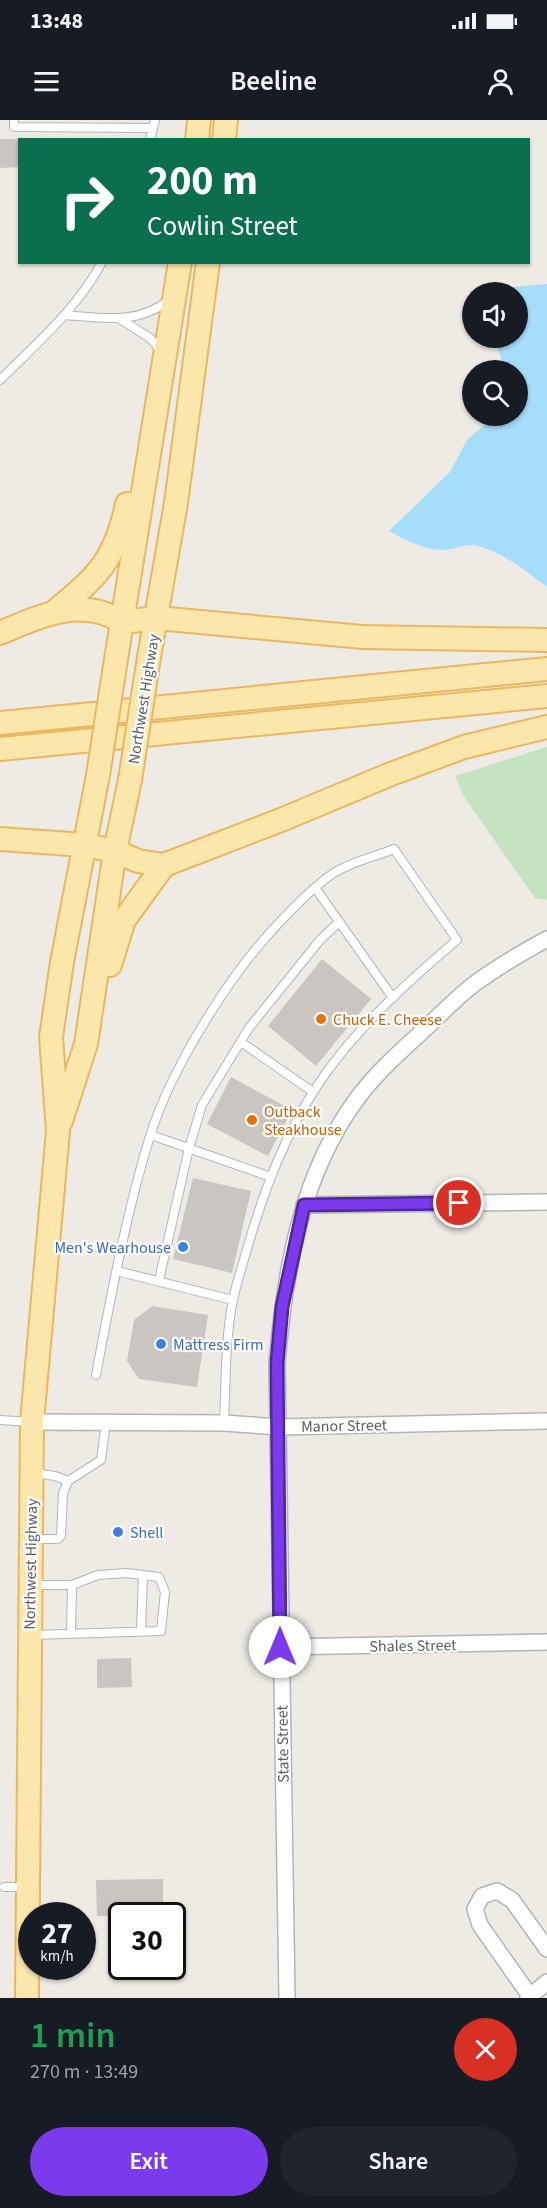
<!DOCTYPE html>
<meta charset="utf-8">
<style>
body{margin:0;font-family:"Source Sans 3",sans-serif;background:#20242c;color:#f1f3f6;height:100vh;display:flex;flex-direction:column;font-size:22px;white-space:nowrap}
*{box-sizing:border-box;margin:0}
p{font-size:20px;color:#9ea1a6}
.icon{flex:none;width:33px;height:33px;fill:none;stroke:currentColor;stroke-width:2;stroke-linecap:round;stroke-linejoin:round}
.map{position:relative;height:1878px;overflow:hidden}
.details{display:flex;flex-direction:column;background:#171b24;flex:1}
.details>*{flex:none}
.hud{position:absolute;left:18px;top:18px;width:512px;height:126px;border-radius:0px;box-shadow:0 2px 4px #0004;background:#0b6e4f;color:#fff;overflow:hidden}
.tools{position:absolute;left:462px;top:162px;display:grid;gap:12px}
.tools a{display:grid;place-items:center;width:66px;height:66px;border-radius:50%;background:#171b24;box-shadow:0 2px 4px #0004;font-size:30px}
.speed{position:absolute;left:18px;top:1782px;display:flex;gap:12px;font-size:30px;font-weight:700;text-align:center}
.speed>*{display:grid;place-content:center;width:78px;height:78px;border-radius:50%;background:#171b24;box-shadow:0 2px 4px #0004;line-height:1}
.speed small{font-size:15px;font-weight:400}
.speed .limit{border:3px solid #111;border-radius:9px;background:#fff;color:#111}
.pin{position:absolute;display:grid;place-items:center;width:51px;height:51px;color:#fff;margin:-26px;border:3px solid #fff;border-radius:50%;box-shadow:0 2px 6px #0007}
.me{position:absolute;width:66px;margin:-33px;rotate:0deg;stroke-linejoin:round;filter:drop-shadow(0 0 4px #0008)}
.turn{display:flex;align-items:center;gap:21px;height:126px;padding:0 30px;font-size:27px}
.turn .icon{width:78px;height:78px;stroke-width:2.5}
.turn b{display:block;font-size:42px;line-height:51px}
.round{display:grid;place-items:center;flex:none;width:63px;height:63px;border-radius:32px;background:#20242c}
.overview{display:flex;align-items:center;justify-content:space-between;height:102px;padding:0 30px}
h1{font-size:36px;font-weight:600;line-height:45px;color:#1e9e55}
.cta{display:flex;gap:12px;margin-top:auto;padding:12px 30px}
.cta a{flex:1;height:69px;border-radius:36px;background:#7c3aed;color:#fff;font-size:24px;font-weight:600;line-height:69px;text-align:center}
.cta a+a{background:#20242c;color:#f1f3f6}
.status{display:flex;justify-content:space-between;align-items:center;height:42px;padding:0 30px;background:#171b24;direction:ltr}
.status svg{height:16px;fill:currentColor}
header{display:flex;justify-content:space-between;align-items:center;height:78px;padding:0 30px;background:#171b24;font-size:27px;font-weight:600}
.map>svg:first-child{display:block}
.green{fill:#c4e4c1}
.water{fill:#a6ddfb}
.building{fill:#c9c5c0}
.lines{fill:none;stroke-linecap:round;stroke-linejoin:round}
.lane-casing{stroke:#b1b5b8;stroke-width:10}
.street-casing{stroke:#b1b5b8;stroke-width:18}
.primary-casing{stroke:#eab760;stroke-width:26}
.lane{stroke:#fff;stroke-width:8}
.street{stroke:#fff;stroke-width:15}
.primary{stroke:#fbe7ab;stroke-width:22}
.primary-bridge-casing{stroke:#eab760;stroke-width:26;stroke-linecap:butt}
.primary-bridge{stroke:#fbe7ab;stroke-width:22}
.route-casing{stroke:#51269a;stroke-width:15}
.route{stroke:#7c3aed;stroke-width:10}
.food-dot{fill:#e8710a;stroke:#fff;stroke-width:2}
.shop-dot{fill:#3f7fe0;stroke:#fff;stroke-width:2}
.labels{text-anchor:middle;stroke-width:4.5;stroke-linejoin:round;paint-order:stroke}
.street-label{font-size:16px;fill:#5c6063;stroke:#fff}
.food-label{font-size:16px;fill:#c56008;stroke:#fff;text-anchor:start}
.shop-label{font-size:16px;fill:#366cbe;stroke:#fff;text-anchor:start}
</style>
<div class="status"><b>13:48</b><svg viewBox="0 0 49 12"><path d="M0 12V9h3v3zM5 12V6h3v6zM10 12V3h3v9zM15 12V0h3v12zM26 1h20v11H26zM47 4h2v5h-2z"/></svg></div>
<header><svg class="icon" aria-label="menu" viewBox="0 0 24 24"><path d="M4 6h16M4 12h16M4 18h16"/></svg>Beeline<svg class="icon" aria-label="person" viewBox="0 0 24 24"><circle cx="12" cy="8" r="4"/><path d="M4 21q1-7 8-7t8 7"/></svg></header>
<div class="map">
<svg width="547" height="1878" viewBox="0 0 547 1878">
<rect width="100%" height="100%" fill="#eeeae4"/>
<path class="green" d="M547,627v153l-12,-2 -71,-101 -9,-21z"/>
<path class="water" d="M547,164v303c-20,-15 -44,-35 -69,-41 -15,-3 -23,4 -36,4 -19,0 -38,-11 -53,-19l61,-59 17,-32 27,-24h24v-46h-12l-13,-32h25v-46h-46v3l-3,-4z"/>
<path class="building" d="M0,19h20v28l-20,1z
M322,839l49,40 -55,67 -48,-40z
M231,957l61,33 -24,46 -61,-32z
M193,1058l58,13 -19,82 -59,-14z
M152,1186l56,9 -11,72 -58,-8 -12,-18 7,-41z
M131,1538l1,29 -35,1v-29z
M163,1759v36l-66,1 -1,-36z"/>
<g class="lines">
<defs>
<path id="lane" d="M14,0v7l139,1
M150,20l5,-20
M65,195c37,3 73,10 104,-15
M120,199l30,19 11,13
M0,260c36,-36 78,-72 102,-118
M316,769l77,109
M241,922l72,50
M151,1015l120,42
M117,1151l116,29
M159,1160l30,-132 13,-43 47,-77 71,-88 19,-18
M96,1255c15,-79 30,-161 54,-239 21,-67 79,-161 128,-212 15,-16 42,-44 61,-54 17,-9 37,-14 55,-21l63,91c-47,40 -95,83 -131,133 -39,54 -63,119 -81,183 -4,14 -9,29 -12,44 -8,39 -7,82 -9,123
M0,1300l31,2
M34,1353l21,3 13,5
M32,1419h26l3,-3 2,-43 5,-12 33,-21 5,-38
M32,1465h40l26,-10 28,-2 33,4 6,15 -4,39 -128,4
M141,1511l2,-56
M71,1513l1,-48
M4,1767h22"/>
<path id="street" d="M304,1085l243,-3
M32,1302l192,1 55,4 268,-6
M280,1527l267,-5
M530,1876l-50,-71 -5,-16 7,-13 15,-5 15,9 35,49
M287,1878l-10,-635c8,-93 24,-190 82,-267 19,-25 44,-47 67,-68 16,-15 33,-33 51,-46 22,-16 46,-30 70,-43
M528,1878l19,-16"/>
<path id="primary" d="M197,20l2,-20
M224,20l2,-20
M54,492c43,-35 61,-51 73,-108
M0,513c40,-17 82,-37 122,-11l35,-4 206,19 184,3
M117,533l63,-391
M149,537l27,-154 32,-241
M0,603l547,-54
M0,629l547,-53
M0,719l84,6 31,6 23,10 26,4 117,-45 110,-46 73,-27 83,-20
M110,845l14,-45 40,-55
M61,1001l25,-77 29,-193 15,-71
M27,1878l5,-576 26,-291 -7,-94 11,-75 36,-187"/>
</defs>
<use href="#lane" class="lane-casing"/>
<use href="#street" class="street-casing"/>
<use href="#primary" class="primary-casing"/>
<use href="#lane" class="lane"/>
<use href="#street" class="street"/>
<use href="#primary" class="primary"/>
<defs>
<path id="primary-bridge" d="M98,655l19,-122
M130,660l19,-123"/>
</defs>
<use href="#primary-bridge" class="primary-bridge-casing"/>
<use href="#primary-bridge" class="primary-bridge"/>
</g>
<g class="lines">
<defs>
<path id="route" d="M280,1527l-3,-284 5,-56 22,-102 155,-2"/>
</defs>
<use href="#route" class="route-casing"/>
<use href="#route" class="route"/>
</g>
<g class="food-dot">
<circle cx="321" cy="899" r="6"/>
<circle cx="252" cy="1000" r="6"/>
</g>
<g class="shop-dot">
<circle cx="183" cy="1127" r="6"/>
<circle cx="161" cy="1224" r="6"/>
<circle cx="118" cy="1412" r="6"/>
</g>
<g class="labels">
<g class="street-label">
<text transform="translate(143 579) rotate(-81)" y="6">Northwest Highway</text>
<text transform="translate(344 1305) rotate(-1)" y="6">Manor Street</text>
<text transform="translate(30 1444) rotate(-89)" y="6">Northwest Highway</text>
<text transform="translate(413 1525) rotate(-1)" y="6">Shales Street</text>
<text transform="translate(282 1624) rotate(-91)" y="6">State Street</text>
</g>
<g class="food-label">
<text x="333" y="905">Chuck E. Cheese</text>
<text x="264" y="997">Outback<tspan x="264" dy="18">Steakhouse</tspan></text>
</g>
<g class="shop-label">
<text x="171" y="1133" text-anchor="end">Men's Wearhouse</text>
<text x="173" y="1230">Mattress Firm</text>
<text x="130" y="1418">Shell</text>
</g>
</g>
</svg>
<div class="tools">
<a><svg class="icon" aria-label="sound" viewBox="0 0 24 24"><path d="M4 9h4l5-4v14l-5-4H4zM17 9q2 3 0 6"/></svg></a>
<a><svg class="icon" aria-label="search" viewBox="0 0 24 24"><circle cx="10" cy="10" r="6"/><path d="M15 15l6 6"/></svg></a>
</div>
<div class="speed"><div>27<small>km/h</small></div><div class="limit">30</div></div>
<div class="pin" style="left:459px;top:1083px;background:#d93025"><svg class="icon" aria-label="arrive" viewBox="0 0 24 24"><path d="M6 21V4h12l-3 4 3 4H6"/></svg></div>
<svg class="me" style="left:280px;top:1527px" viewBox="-20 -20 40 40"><circle r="19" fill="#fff"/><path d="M0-13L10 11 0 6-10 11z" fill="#7c3aed"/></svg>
<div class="hud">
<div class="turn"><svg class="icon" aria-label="right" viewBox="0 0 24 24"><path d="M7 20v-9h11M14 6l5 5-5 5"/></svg><div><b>200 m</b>Cowlin Street</div></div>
</div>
</div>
<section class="details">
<div class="overview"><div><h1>1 min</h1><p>270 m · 13:49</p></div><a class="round" style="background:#d93025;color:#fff"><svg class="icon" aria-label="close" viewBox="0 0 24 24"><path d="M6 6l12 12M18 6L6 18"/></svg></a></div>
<div class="cta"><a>Exit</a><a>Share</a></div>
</section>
